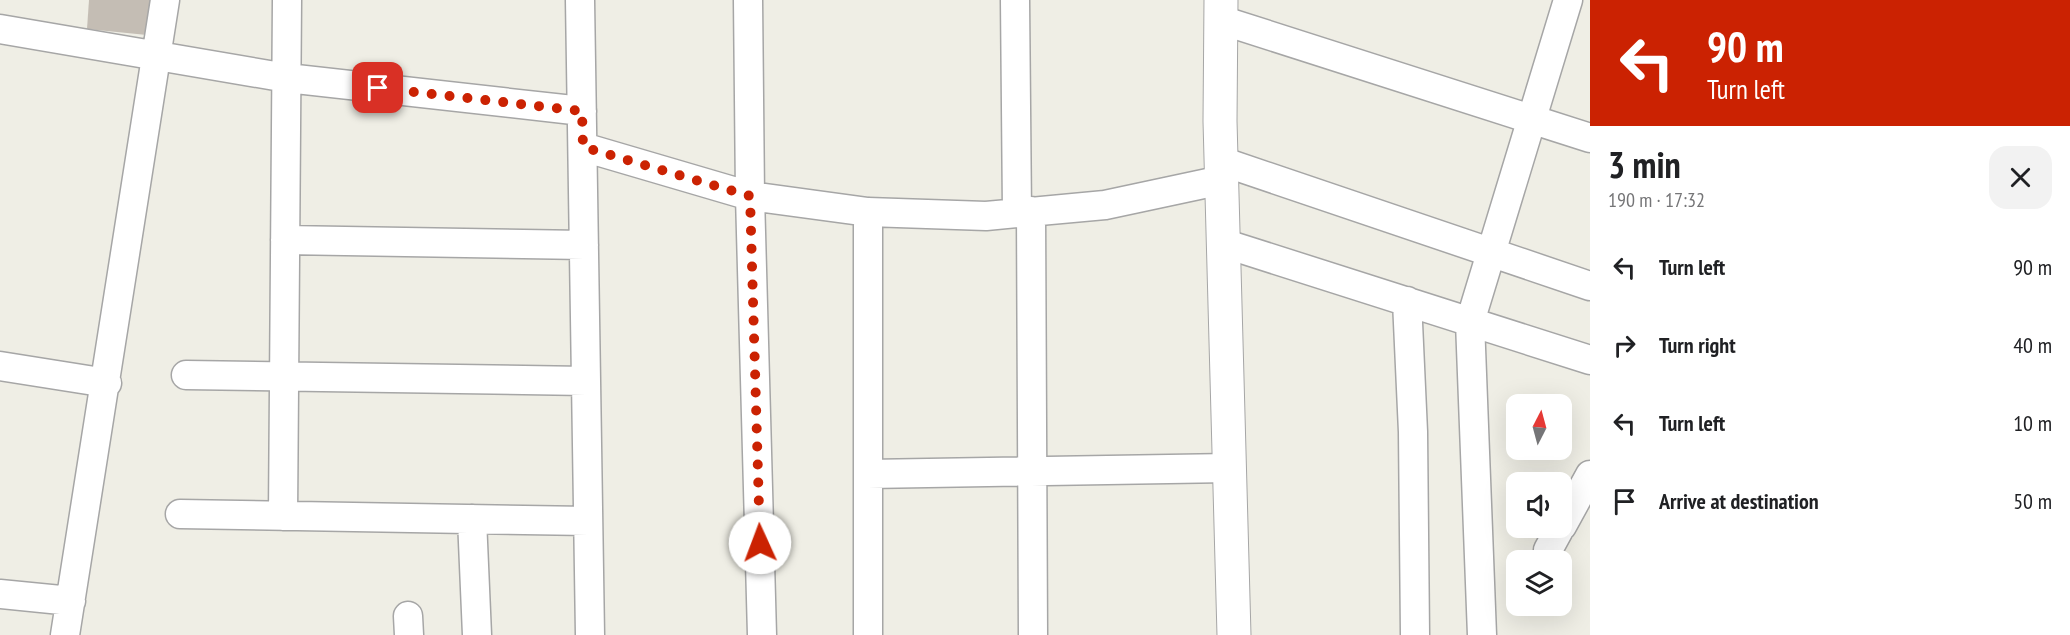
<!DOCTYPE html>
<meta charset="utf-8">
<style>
body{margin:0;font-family:"PT Sans Narrow",sans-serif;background:#f2f2f2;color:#202124;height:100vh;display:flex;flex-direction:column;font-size:22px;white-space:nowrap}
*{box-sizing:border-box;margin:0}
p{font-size:20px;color:#757577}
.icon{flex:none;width:33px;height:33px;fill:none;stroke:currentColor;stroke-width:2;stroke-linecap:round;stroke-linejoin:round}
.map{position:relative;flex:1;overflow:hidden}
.drawer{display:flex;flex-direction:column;background:#fff;width:480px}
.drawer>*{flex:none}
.hud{background:#cb2202;color:#fff;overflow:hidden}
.needle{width:39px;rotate:6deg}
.tools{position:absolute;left:1506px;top:394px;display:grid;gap:12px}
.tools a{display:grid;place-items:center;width:66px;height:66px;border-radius:12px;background:#fff;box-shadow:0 6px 24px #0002;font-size:30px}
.pin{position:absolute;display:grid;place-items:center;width:51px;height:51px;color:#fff;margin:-26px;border-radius:12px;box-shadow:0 3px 9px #0006}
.me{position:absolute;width:66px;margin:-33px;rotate:358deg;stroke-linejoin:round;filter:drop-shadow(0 0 4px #0008)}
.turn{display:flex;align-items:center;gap:21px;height:126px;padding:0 18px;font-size:27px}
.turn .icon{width:78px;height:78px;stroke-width:2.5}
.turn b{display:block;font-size:42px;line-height:51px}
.round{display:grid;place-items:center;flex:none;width:63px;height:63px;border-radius:18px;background:#f2f2f2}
.headline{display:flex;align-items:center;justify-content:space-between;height:102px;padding:0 18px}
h1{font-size:36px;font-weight:800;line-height:45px}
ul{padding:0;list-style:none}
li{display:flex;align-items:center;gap:18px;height:78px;padding:0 18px}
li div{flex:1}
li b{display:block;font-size:22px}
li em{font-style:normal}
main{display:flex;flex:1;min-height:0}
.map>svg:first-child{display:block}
.building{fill:#c4bdb4}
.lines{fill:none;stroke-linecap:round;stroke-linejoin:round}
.minor-casing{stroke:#a6a6a6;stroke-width:31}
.tertiary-casing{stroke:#a6a6a6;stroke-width:35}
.minor{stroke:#fff;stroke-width:28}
.tertiary{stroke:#fff;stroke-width:33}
.route{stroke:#cb2202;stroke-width:10;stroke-dasharray:0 18}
</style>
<main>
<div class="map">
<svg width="1590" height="635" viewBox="0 0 1590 635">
<rect width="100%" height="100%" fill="#efeee5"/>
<path class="building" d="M89,0h61l-3,35 -60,-6z"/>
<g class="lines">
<defs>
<path id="minor" d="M580,0l10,635
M748,0l2,196 12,439
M1015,0l2,213
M1221,20l369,118
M0,29l287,49 295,33
M583,147l167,49 118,16 118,4 119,-11 117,-25
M1221,161l369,125
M1031,211l2,424
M868,212v423
M285,240l299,5
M1223,243l367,117
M1407,301l6,131 2,203
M0,366l107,17
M186,375l400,6
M868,474l362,-6
M180,514l408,7
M283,516l4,-516
M472,519l5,116
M1562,526l28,-51
M1548,550l12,-22
M0,594l71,7
M408,616l1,19
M65,635l100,-635
M1482,635l-12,-313 98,-322"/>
<path id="tertiary" d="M1221,0l-1,121 14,514"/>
</defs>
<use href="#minor" class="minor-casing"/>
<use href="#tertiary" class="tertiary-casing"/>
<use href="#minor" class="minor"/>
<use href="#tertiary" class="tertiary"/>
</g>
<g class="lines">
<path class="route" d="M378,88l204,23 1,36 167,49 10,347"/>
</g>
</svg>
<div class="tools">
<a><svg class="needle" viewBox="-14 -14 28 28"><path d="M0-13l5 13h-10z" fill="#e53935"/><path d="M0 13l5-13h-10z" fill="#757577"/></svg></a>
<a><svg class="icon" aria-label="sound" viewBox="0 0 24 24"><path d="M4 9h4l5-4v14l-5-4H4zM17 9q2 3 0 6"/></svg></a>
<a><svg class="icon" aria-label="layers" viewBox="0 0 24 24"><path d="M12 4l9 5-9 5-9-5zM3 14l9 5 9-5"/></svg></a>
</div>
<div class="pin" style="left:378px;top:88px;background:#d93025"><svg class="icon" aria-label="arrive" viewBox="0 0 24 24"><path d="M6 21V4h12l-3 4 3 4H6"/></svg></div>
<svg class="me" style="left:760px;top:543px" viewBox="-20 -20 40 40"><circle r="19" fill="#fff"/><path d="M0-13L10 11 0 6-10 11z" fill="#cb2202"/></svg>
</div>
<section class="drawer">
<div class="hud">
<div class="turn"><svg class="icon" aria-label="left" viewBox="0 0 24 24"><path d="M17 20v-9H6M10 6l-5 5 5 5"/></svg><div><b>90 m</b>Turn left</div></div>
</div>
<div class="headline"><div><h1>3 min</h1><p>190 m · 17:32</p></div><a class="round"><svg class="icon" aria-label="close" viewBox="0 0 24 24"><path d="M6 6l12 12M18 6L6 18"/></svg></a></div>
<ul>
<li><svg class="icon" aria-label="left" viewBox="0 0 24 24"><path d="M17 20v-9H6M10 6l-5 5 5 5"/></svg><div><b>Turn left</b></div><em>90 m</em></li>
<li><svg class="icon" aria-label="right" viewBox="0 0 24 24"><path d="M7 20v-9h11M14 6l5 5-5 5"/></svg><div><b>Turn right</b></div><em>40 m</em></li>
<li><svg class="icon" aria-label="left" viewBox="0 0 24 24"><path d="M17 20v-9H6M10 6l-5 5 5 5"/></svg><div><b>Turn left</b></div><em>10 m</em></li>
<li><svg class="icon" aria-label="arrive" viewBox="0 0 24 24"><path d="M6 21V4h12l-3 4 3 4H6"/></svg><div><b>Arrive at destination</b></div><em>50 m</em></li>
</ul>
</section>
</main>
